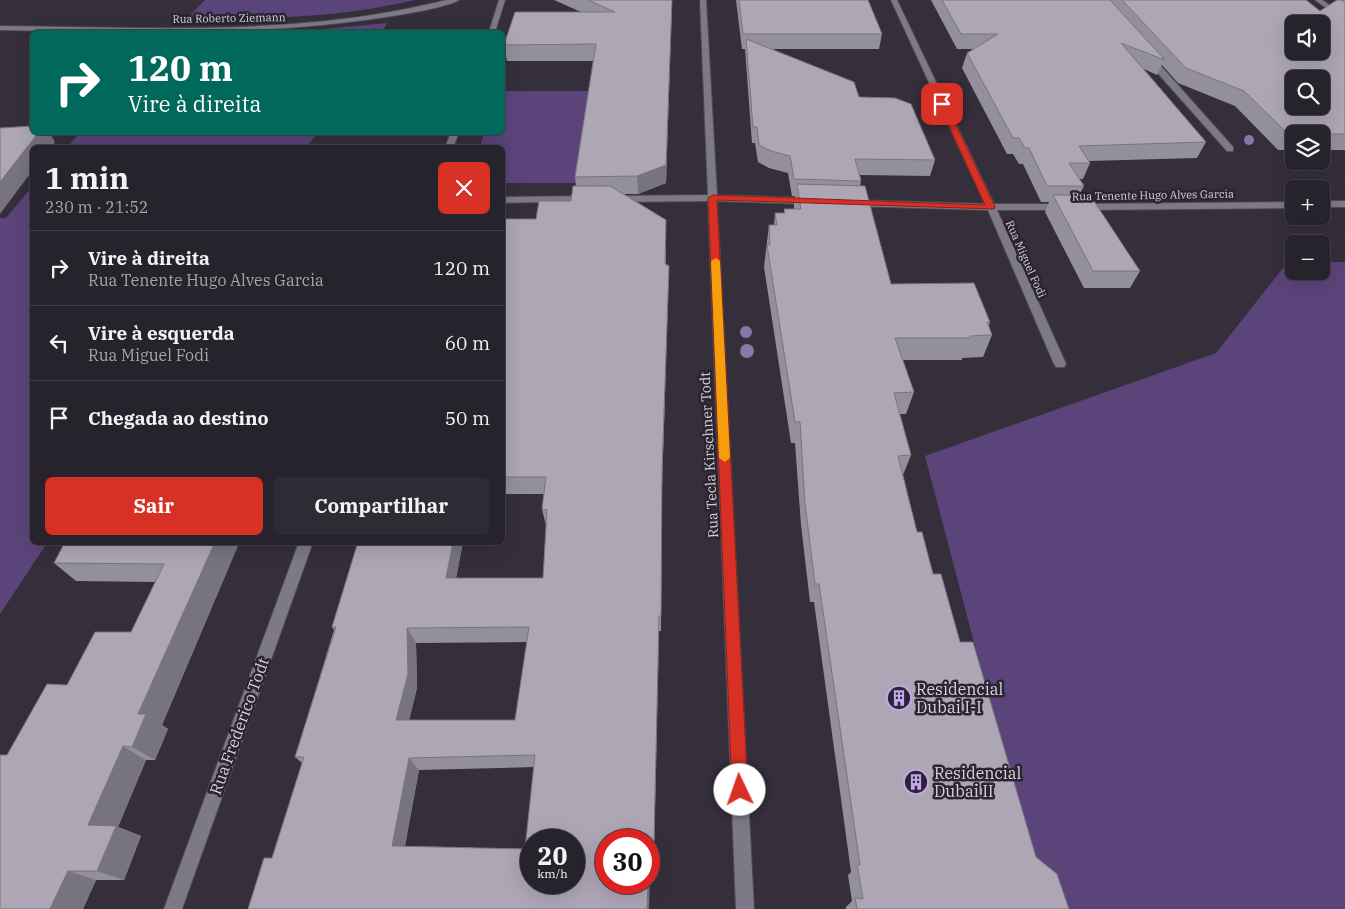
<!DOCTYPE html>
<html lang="pt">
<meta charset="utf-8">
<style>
body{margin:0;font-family:"IBM Plex Serif",serif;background:#2f2b34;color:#f1f3f6;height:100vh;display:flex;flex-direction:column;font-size:19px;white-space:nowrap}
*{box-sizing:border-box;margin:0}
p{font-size:16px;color:#a4a4a9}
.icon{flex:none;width:28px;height:28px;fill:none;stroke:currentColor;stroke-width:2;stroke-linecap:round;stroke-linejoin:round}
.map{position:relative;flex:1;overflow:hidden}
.side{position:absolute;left:30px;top:145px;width:475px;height:400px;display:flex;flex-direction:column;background:#27232c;border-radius:8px;box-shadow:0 5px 20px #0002,0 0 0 1px #434048}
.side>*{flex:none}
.top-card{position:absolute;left:30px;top:30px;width:475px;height:105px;border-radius:8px;box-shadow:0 5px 20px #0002,0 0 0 1px #434048;background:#00695c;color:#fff;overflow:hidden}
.fabs{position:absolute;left:1285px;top:15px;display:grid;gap:10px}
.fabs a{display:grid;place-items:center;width:45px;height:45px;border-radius:8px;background:#27232c;box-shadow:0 5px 20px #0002,0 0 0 1px #434048;font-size:25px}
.speed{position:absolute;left:520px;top:829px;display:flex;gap:10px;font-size:25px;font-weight:700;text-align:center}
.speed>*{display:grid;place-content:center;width:65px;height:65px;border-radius:50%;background:#27232c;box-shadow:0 5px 20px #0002,0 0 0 1px #434048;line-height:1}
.speed small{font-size:12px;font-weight:400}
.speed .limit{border:8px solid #d22;background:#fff;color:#111}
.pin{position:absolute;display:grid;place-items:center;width:42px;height:42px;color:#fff;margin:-21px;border-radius:10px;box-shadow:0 2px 8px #0006}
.me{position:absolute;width:55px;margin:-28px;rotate:357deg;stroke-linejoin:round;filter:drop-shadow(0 0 4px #0008)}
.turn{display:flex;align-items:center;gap:18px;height:105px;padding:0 15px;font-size:22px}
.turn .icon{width:65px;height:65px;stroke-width:2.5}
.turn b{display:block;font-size:35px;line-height:42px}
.round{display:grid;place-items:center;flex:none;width:52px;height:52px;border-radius:8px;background:#2f2b34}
.head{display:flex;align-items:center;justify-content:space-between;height:85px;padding:0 15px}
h1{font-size:30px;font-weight:800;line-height:38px}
.primary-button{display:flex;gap:10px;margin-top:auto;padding:10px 15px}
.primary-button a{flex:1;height:58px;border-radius:8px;background:#d93025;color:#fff;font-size:20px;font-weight:800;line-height:58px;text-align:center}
.primary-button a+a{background:#2f2b34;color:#f1f3f6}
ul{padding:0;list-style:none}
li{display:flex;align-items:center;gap:15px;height:75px;padding:0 15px;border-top:1px solid #434048}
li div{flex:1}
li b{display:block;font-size:19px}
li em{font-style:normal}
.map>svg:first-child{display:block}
.green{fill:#5b447a}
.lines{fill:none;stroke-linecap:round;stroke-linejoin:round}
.minor-casing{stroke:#4f4c56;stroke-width:2}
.secondary-casing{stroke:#4f4c56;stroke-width:2}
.minor{fill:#7e7987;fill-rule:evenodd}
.secondary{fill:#7e7987;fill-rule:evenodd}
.tree{fill:#8a76a7}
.wall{fill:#948f9c;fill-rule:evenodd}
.shaded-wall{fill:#78747f}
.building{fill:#aca6b5;stroke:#78747f;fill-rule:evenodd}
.route{fill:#d93025;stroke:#8d1f18}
.slow{fill:#f59e0b}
.labels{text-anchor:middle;stroke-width:5;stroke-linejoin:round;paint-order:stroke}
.far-street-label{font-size:11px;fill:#d6d3db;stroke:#2a2531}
.street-label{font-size:14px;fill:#d6d3db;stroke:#2a2531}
.near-poi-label{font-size:16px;fill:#d6d3db;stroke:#2a2531;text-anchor:start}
.near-street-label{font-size:16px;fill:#d6d3db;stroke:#2a2531}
</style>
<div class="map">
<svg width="1345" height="909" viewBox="0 0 1345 909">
<rect width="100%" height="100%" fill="#342f3b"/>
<path class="green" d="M205,0h210c-75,18 -153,19 -229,19z
M387,23l-5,9h-90z
M503,91h86l-12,92h-74l-1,-35h-22l4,-15 18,-1z
M80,133v-1l237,1 -10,14h-240z
M32,187v355l15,1 -47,71v-396h6z
M1321,262h24v647h-301l-119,-453 291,-103 71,-90h7v8h27z"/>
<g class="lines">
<defs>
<path id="minor" d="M499,0h6l-10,32h-6z
M700,0h6l11,195 93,3 5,3 -5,3 -93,-3 37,708h-18l-28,-708 -93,1 -5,-3 5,-3 93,-1z
M891,0h6l97,204h68l5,3 -5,3h-65l69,154 -2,3h-8l-2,-3 -66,-154 -136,-4 -5,-3 5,-3 133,4z
M1315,0h7l23,16v5z
M1146,56h6l81,91v4h-6l-81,-91z
M451,132h8l-6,16h-8z
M587,196l5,3 -2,2 -88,2v-6z
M1321,201h24v6h-24z
M1294,202v6l-212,2 -5,-3 5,-3z
M299,542h14l-131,367h-18z"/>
<path id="secondary" d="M447,0h12c-11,7 -58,15 -73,17 -128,20 -257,15 -386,13v-4c114,1 229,7 343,-7 35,-4 70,-11 104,-19z"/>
</defs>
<use href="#minor" class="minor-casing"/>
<use href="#secondary" class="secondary-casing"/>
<use href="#minor" class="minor"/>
<use href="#secondary" class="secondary"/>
</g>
<g class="tree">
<circle cx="1249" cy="140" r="5"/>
<circle cx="746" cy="332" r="6"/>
<circle cx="747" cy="351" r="7"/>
</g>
<path class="wall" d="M554,0h118l-6,183 -28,11h-14l42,26v44l3,2 -7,221 -1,144h-2l-5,220h-4l-1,58h-401l24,-51 30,-95 -7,-6 39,-127 -2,-3 26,-85h105l-7,36h87l3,-52 -4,-17 2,-15h-42v-275h34l35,-18 5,-15 -1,-9 18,-116h-86l-3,-16 77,-33zM527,642l-12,78h-106l8,-32 -1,-45zM534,767l-9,82 -120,-3 14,-76z
M736,0h132l14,34 -3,15h-106l86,48 76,63 -5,16 -70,-1 1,6 -1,5 31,98 99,38 -1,4 3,9 -9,22 -21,1v2h-59l11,32 -8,22h-7l12,41 -8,20 14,57 43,110 76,215 33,52h-223v-2l6,-6 -4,-26 3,-3 -37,-270h-4l-9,-77 -6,-82h-4l-27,-176 5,-42h5l1,-12h9v-4h10v-4l1,-9h-3l-4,-23 -19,-5 -11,-6 -3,-19h-3l-7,-94h-3z
M931,0h375l14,11 22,-11h3v150h-24v-16h-27v16h-16l-43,-44 -57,-23 -16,-18 -5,10 -13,-6 62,73 -9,16 -108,3 1,2 -7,16h-4l5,7 -5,9 61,76 -10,17h-46l-39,-76 4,-10h-8l-18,-38h-4l-6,-10h-6l-45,-86 5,-15 7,-4h-17z
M239,543l-77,182 6,4 -13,31h-9l-28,67 23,9 -17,44h-28l-13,29 -76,-154 60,-70 64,-53 25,-50 -80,-1 -22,-18z"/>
<path class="shaded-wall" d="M672,0l-6,183 -28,11 -1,-18z
M39,132h10l6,10 -4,6h-19v23l-32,43v-32z
M669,266l-7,221 -1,144 1,-161z
M215,542l24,1 -77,182 6,4 -13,31 -23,-13 6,-33z
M453,542h10l-10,51 -7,-15z
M659,616v15l-5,220v-9z
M407,628l9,15 1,45 -11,45 -10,-13z
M123,746l23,14 -28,67 23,9 -17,44 -27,-9 -9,-46z
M409,758l10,12 -16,85 -11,-9z
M649,844l1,7 -1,58h-2l1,-27h1z
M68,871l28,9 -13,29h-33z"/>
<path class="building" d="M588,0h84l-6,165 -29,11 -62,1 21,-133 -92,1 11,-33h100z
M739,0h129l14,34h-139z
M942,0h168l55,60 -44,-17 85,99 -127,4 11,17h-21l15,23h-37l-18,-38h-4l-6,-10h-6l-46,-85 31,-19h-37z
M1122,0h184l14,11 17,-11h4l4,2v132h-57l-44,-43 -58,-23zM1294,24h27v27h-27zM1294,79h27v27h-27z
M746,39l108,43 5,15 36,1 16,6 24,56 -80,-1 6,22 -67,-2 -4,-23 -19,-5 -12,-6 -2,-18h-4z
M32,126v6h7l-39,50v-54z
M797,184l68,2 26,98 83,-1 16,39h-3l5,13 -22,1v2h-75l19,54 -20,1 17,62 -13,1 19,76h5l11,42h8l19,68h13l63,215 21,17 12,35h-212l-2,-11 8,1 -6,-34h3l-41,-281h-4l-10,-80 -5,-82h-5l-28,-177h3l-1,-20h8l-2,-12h10l-1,-4h17z
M573,186h37l56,34 -1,44 4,2 -7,204 -1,146h-2l-5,226h-5v-2h-43v42h42l-1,27h-399l16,-51h8l32,-101h-9l41,-130h-4l26,-85h95l-7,36h97l4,-68 -5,-1 4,-32h-44v-258h34l3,-18h32zM529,627l-14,93h-119l12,-46 -1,-46zM535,755l-10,94 -133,-3 17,-88zM531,840h43v42h-43z
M1053,195h37l50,76h-47z
M65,542h150l-77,172h8l-14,33 -9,-1 -35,79 28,1 -19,45h-29l-18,38h-50v-154h7l40,-71 20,1 28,-53h36l33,-68 -110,-1z"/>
<path class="route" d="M940,102l6,2 49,103 -1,2 -277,-9 31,590 -3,6 -5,2 -6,-2 -2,-6 -24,-592 5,-3 272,10 -46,-101z"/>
<path class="slow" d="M716,258l4,3 10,197 -5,4 -6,-4 -8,-197z"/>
<defs>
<symbol id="building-ring" viewBox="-11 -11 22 22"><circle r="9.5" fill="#2a2531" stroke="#c5a7f1" stroke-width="1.5"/><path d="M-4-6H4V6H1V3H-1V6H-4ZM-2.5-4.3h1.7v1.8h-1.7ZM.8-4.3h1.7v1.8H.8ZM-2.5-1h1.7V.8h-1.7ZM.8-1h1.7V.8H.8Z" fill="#c5a7f1"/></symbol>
</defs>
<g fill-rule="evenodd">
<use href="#building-ring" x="885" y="684" width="28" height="28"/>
<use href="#building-ring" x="902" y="768" width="28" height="28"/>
</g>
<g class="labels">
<g class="far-street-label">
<text transform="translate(229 18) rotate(-1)" y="4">Rua Roberto Ziemann</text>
<text transform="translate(1153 195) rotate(-1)" y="4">Rua Tenente Hugo Alves Garcia</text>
<text transform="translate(1026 259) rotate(66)" y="4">Rua Miguel Fodi</text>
</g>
<g class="street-label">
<text transform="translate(709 455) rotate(-93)" y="5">Rua Tecla Kirschner Todt</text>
</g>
<g class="near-poi-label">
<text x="916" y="695">Residencial<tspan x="916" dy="18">Dubai I-I</tspan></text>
<text x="934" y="779">Residencial<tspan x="934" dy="18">Dubai II</tspan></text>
</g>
<g class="near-street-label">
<text transform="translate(239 726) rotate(-70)" y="6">Rua Frederico Todt</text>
</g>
</g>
</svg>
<div class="fabs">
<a><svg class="icon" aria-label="sound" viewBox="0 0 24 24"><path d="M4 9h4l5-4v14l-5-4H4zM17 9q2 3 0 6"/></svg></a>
<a><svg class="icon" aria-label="search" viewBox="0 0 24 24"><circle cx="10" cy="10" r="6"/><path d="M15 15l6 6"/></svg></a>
<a><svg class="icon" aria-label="layers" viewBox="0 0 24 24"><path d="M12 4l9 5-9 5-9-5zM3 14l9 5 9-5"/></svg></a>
<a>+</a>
<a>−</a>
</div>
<div class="speed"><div>20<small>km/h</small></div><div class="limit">30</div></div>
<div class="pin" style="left:942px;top:104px;background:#d93025"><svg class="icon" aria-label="arrive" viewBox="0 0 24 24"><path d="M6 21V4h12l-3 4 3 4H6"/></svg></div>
<svg class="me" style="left:740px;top:790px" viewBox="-20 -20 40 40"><circle r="19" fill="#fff"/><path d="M0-13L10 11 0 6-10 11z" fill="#d93025"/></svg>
<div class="top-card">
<div class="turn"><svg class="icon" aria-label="right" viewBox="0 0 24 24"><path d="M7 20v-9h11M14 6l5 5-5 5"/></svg><div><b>120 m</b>Vire à direita</div></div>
</div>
<section class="side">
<div class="head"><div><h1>1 min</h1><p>230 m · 21:52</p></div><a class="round" style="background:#d93025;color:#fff"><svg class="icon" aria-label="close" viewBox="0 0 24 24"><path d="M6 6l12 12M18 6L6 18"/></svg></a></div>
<ul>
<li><svg class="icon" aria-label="right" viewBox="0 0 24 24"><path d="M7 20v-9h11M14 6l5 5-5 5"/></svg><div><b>Vire à direita</b><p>Rua Tenente Hugo Alves Garcia</p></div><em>120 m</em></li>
<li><svg class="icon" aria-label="left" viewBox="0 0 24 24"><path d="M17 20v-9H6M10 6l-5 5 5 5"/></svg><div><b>Vire à esquerda</b><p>Rua Miguel Fodi</p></div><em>60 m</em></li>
<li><svg class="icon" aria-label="arrive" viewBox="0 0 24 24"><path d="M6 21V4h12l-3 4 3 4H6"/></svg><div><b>Chegada ao destino</b></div><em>50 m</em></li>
</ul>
<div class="primary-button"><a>Sair</a><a>Compartilhar</a></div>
</section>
</div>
